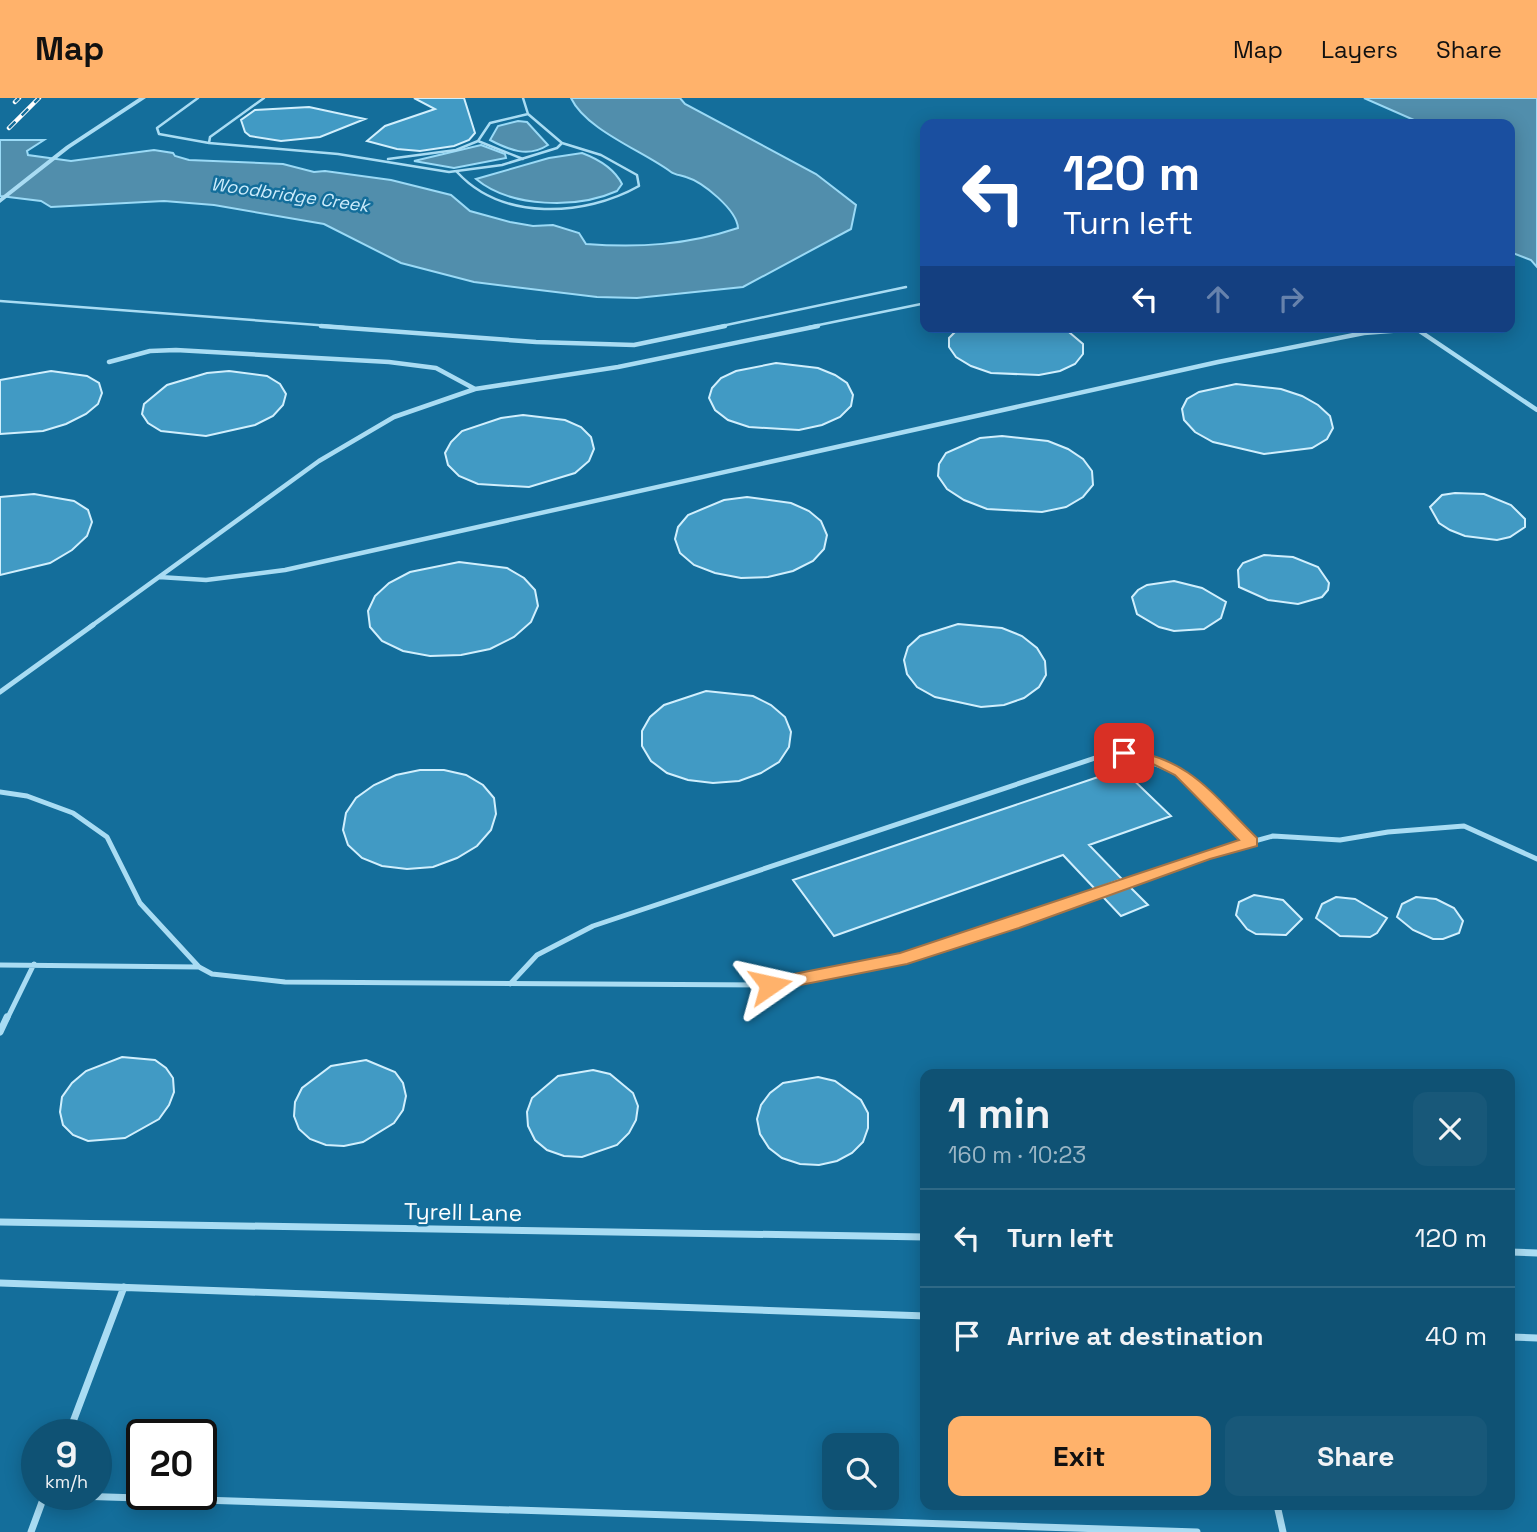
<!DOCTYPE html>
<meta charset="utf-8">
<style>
body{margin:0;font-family:"Space Grotesk",sans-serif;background:#185879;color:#f1f3f6;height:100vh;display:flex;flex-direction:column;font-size:26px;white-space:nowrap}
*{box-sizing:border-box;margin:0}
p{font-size:23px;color:#9bb6c5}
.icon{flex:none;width:38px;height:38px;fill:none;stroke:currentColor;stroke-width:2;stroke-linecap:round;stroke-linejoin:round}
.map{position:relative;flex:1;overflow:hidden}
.side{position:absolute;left:920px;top:971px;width:595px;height:441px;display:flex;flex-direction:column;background:#0f5274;border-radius:14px;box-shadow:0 4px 18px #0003}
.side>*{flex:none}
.top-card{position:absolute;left:920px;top:21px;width:595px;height:214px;border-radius:14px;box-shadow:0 4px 18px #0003;background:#1a4fa0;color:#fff;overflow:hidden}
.fabs{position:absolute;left:822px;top:1335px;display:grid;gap:14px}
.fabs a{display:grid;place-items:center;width:77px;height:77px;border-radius:14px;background:#0f5274;box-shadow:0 4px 18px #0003;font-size:35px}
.speed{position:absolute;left:21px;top:1321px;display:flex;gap:14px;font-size:35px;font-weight:700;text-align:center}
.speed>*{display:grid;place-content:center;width:91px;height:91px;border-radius:50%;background:#0f5274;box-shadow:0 4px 18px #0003;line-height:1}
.speed small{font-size:18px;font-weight:400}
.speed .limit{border:4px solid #111;border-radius:10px;background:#fff;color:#111}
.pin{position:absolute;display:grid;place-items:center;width:60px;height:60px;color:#fff;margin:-30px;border-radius:14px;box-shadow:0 4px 10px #0006}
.me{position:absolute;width:77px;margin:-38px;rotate:79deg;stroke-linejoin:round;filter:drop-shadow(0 0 5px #0008)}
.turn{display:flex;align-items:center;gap:24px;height:147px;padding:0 28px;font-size:32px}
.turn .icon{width:91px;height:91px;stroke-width:2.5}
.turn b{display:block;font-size:49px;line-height:60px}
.lanes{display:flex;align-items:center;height:66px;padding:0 28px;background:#0003;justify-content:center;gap:35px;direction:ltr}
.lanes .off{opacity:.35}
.round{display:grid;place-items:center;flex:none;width:74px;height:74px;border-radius:14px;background:#185879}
.headline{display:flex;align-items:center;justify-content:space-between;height:119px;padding:0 28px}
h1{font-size:42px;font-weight:700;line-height:52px}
.action{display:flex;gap:14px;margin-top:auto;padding:14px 28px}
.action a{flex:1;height:80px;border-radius:14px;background:#ffb26b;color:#111;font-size:28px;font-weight:700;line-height:80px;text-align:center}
.action a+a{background:#185879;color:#f1f3f6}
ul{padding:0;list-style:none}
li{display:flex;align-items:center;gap:21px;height:98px;padding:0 28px;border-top:2px solid #2f6986}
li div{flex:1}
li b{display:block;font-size:26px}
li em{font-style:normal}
header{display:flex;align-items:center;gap:42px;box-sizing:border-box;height:98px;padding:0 35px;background:#ffb26b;color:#111}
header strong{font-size:33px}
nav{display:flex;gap:38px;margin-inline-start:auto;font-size:24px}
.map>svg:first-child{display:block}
.water{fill:#518eac;stroke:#9bdaf6;stroke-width:2}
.building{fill:#419ac4;stroke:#d1effd;stroke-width:2}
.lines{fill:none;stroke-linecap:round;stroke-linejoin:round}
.service-far3{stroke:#a9dcf3;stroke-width:2.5}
.service-far2{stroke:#a9dcf3;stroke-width:4.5}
.service-far1{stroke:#a9dcf3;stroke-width:5}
.service{stroke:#a9dcf3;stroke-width:7}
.tertiary{fill:#a9dcf3;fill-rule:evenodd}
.rail-casing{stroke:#fff;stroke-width:4.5}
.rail{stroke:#146e9b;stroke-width:2.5;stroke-dasharray:9;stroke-linecap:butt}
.route{fill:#ffb26b;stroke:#a67446;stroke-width:2}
.labels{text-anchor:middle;stroke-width:5;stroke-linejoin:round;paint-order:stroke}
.far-water-label{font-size:18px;font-style:italic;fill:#cbecfc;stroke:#146e9b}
.near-street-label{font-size:23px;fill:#fff;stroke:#146e9b}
</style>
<header>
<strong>Map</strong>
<nav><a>Map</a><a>Layers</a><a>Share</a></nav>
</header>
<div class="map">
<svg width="1537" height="1434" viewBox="0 0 1537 1434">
<rect width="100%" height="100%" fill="#146e9b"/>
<path class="water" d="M571,0h109l5,6 131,70 40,31 -5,24 -108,58 -106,11 -40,-1 -123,-15 -73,-19 -77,-39 -110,-19 -50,-4 -113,6 -10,-6 -41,-5v-56h44l-17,11 1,4 43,6 83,-11 19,3 2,3 14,4 94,4 31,8 11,-1 66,9 60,15 19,16 40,11 23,4 20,-1 26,8 7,11c53,4 101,1 152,-16 -1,-18 -35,-46 -52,-51 -5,-2 -11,-2 -15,-5 -28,-21 -85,-42 -100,-74z
M1364,0h173v169l-6,-7 -21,-8v-128h-87z
M518,23l9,1 21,23c-20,13 -39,5 -58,-5l8,-14z
M481,47l24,9 1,4 -52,10 -40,-7z
M582,55c16,6 32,15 40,31l-5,7c-40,18 -106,17 -141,-12l73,-21z"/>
<path class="building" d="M414,0h50l11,35 -6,7 -15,6 -34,5 -23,-2 -30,-8 18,-15 50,-17z
M309,9l56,12 -45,18 -39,4 -31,-5 -5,-4 -4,-12 14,-10z
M960,229h103l20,17v10l-8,10 -15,7 -21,4 -48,-2 -20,-7 -15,-9 -7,-10v-9z
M776,265l42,5 17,7 12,8 6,12 -2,11 -11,11 -18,8 -23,5 -50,-3 -21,-7 -13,-10 -6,-12 3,-10 9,-10 15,-7z
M51,273l36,5 12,7 3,10 -4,11 -12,10 -20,10 -23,7 -43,3v-54z
M229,273l38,5 13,8 6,10 -3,11 -10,11 -18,9 -49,11 -45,-5 -13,-8 -6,-9 2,-10 23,-19 40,-12z
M1236,286l45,5 21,7 16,9 12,11 3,12 -6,11 -15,9 -48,6 -51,-12 -18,-10 -11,-12 -2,-11 5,-10 12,-7z
M523,317l42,5 16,7 10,10 3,12 -5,12 -14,12 -46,14 -51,-3 -19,-8 -11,-11 -3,-12 6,-11 11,-11 39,-13z
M1002,338l46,5 20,8 15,10 9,12 1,14 -10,12 -17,10 -24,5 -55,-3 -23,-9 -17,-11 -9,-13 1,-12 7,-11 34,-15z
M1455,395l29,1 27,11 14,14v8l-15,10 -13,3 -32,-4 -15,-6 -11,-7 -9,-16 12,-12z
M34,396l40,7 14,9 4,12 -5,14 -15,14 -22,13 -50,12v-78z
M747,399l44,6 18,8 12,10 6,14 -3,14 -11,12 -20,10 -25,6 -27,1 -26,-5 -21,-8 -14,-12 -5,-14 3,-12 10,-12 36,-15z
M1264,457l29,2 25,10 11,16 -1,7 -6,7 -24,7 -30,-4 -29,-13 -1,-17 5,-7z
M459,464l48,6 17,10 11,12 3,16 -7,16 -17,15 -24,12 -29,6 -31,1 -27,-5 -21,-10 -12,-14 -2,-16 7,-15 14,-13 21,-11z
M1174,483l28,7 24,14 -5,16 -17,11 -30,2 -15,-4 -22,-13 -5,-17 6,-7 9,-5z
M958,526l44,4 20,8 15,12 8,13 1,14 -7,12 -15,11 -20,7 -23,2 -46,-10 -18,-10 -10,-13 -3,-14 4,-13 12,-11z
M706,593l47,5 18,9 14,12 6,15 -2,15 -10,15 -18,11 -22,8 -26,2 -25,-3 -21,-7 -16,-12 -9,-15v-15l8,-14 14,-12z
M1122,671l49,47 -82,29 33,34 -27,10 -32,-34 -229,81 -41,-56z
M420,672h24l22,5 17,10 11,13 2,16 -5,16 -14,16 -20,12 -24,9 -26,2 -25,-3 -20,-8 -14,-13 -5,-15 3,-17 10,-15 18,-13 22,-10z
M1130,789l18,18 -27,11 -18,-19z
M1254,797l29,5 19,19 -16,16 -30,-1 -9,-5 -11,-14 3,-13z
M1336,799l19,2 32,19 -10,15 -7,4 -30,-1 -24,-18 6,-14z
M1416,799l20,2 18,9 9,13 -4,12 -16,6h-10l-20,-9 -16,-13 5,-13z
M122,959l33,3 11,8 7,10 1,14 -5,13 -10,14 -34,19 -37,3 -15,-6 -10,-10 -3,-13 2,-15 10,-14 14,-12z
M366,962l29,12 8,11 3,13 -3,14 -9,13 -31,19 -19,4 -18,-1 -16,-6 -11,-10 -5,-13 1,-14 7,-14 29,-22z
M593,972l17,4 23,19 5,13 -2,14 -7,13 -12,12 -35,12 -18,-1 -17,-6 -12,-10 -7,-14 -1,-14 5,-14 26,-22z
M818,979l17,4 26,19 7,13v15l-5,14 -11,11 -15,8 -18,4 -19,-1 -18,-6 -13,-10 -9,-14 -3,-15 4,-14 9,-12 13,-10z"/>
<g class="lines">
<path class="service-far3" d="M198,0l-41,30 2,6 50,9
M264,0l-54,39 -1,6 129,11 111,18 53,-7 55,-17 5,-5 -34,-29 -5,-16
M478,43l45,18
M388,61l68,-9 22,-9 12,-18 38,-9
M457,74c45,49 127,45 182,14l-2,-11 -36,-20 -39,-12
M0,203l344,26
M717,229l189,-40
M809,229l117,-24"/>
<path class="service-far2" d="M321,228l215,16 98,3 91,-19
M1415,230l122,82
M109,264l41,-11 26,-1 213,12 47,6 39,21
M159,479l47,3 79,-10 933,-208 146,-29 52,-4
M90,529l229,-166 75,-44 81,-28 143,-22 200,-41"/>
<path class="service-far1" d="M0,594l93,-67
M0,694l27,4 46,17 34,24 33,66 59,64 13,7 73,8 485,3 131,-26 112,-35 191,-69 69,-19 67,4 48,-8 76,-6 73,33
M0,867l199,2
M510,886l27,-29 56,-29 508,-170c76,-1 101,36 150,86
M7,921l27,-55"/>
<path class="service" d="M0,934l7,-15
M0,1124l926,15
M1510,1154l27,1
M0,1185l926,33
M1510,1239l27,1
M68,1337l56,-148
M45,1397l1152,37
M1277,1407l6,27
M31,1434l14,-38"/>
<path class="tertiary" d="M139,0h7l-76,50 -70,55v-5l66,-52z"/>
<defs>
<path id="rail" d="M15,4l4,-4
M9,30l30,-30"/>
</defs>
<use href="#rail" class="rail-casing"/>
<use href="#rail" class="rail"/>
</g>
<path class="route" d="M1124,651c67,10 87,44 133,89v8l-47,13 -191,69 -112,36 -137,27 -6,-1 -3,-5 3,-5 136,-27 339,-113 -64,-65 -26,-13 -31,-5v-7z"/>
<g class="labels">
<g class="far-water-label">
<text transform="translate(290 97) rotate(8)" y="6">Woodbridge Creek</text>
</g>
<g class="near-street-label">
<text transform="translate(463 1114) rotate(1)" y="8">Tyrell Lane</text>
</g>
</g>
</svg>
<div class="fabs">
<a><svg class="icon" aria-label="search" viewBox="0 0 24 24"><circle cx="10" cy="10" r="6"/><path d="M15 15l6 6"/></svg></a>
</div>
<div class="speed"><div>9<small>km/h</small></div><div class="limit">20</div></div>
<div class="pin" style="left:1124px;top:655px;background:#d93025"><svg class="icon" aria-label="arrive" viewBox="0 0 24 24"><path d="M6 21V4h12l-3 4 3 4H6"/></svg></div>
<svg class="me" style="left:770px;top:887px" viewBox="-20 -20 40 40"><path d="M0-17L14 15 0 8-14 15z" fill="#ffb26b" stroke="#fff" stroke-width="4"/></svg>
<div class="top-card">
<div class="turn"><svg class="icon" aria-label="left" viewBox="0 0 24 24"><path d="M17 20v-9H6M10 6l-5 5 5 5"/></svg><div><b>120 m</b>Turn left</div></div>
<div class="lanes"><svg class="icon" aria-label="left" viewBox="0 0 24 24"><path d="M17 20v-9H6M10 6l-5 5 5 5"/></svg><svg class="icon off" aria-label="ahead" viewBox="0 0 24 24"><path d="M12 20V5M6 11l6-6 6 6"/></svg><svg class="icon off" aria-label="right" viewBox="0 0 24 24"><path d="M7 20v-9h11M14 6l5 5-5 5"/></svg></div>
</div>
<section class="side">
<div class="headline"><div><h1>1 min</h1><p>160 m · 10:23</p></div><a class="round"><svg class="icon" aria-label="close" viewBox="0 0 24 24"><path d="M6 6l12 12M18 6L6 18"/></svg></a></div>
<ul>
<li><svg class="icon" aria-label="left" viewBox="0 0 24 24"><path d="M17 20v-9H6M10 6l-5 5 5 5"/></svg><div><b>Turn left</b></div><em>120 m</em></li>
<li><svg class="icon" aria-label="arrive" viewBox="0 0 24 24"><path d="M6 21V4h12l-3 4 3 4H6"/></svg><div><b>Arrive at destination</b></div><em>40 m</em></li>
</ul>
<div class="action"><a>Exit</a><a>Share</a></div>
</section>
</div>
